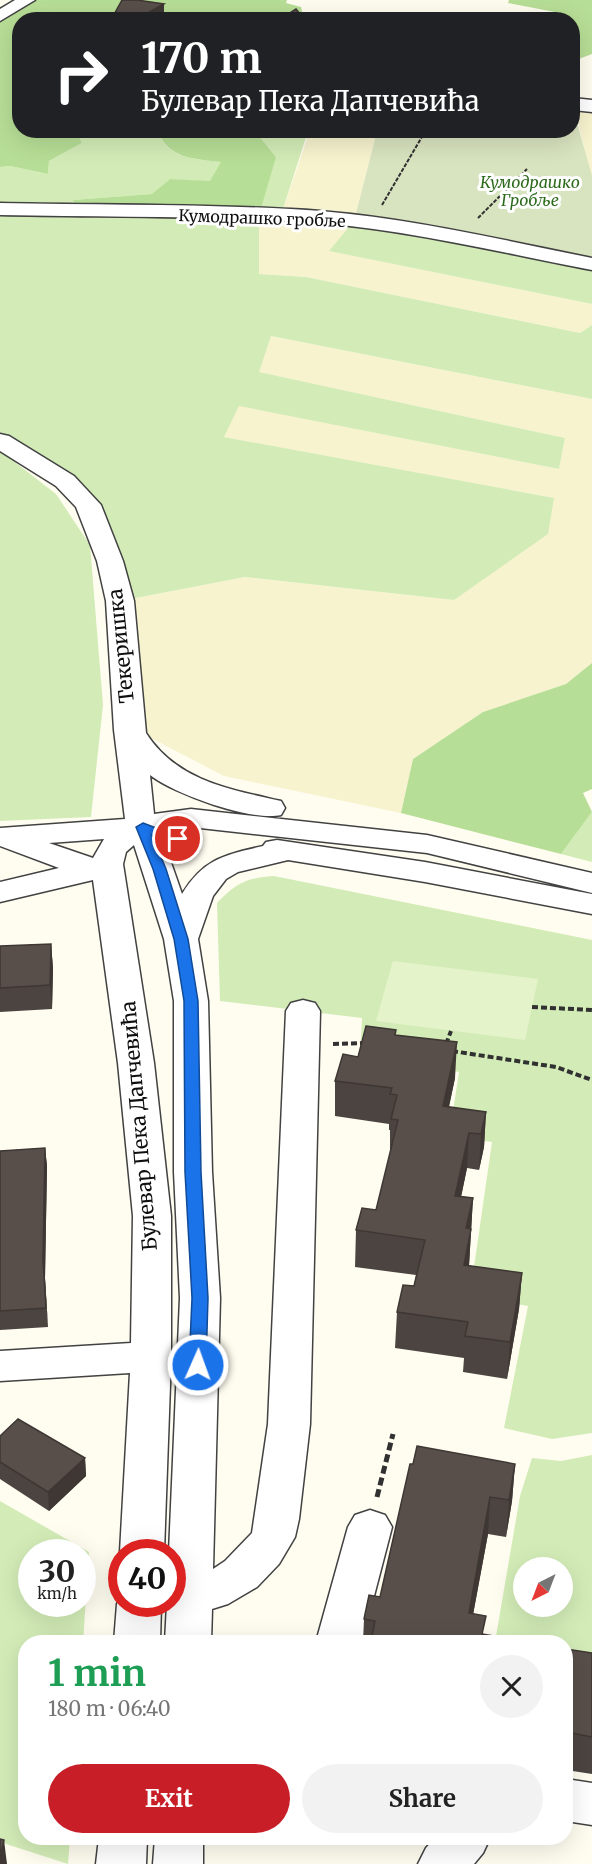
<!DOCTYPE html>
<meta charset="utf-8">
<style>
body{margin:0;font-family:Merriweather,serif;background:#f2f2f2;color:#222;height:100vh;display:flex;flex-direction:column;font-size:22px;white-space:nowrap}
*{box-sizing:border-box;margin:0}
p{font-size:20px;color:#767676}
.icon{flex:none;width:33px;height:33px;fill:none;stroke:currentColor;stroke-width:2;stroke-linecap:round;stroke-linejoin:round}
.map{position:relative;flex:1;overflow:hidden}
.sheet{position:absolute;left:18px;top:1635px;width:555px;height:210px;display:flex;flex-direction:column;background:#fff;border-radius:24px;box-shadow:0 6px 24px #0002}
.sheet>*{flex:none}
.hud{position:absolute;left:12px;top:12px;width:568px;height:126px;border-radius:24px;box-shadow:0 6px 24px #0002;background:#202124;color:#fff;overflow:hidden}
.needle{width:39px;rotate:222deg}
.controls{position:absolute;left:513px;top:1557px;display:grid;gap:12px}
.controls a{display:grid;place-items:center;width:60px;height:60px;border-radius:50%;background:#fff;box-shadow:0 6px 24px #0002;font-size:30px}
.speed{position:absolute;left:18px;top:1539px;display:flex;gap:12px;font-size:30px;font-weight:700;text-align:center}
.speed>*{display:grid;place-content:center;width:78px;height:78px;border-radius:50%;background:#fff;box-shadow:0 6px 24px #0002;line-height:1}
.speed small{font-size:15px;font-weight:400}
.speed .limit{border:9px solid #d22;background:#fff;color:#111}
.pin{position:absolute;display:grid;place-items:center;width:51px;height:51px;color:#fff;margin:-26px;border:3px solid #fff;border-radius:50%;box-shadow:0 2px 6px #0007}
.me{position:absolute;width:66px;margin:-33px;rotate:2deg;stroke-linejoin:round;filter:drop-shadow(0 0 4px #0008)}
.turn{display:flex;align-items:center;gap:21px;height:126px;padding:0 30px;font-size:27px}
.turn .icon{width:78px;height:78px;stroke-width:2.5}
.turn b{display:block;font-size:42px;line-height:51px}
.round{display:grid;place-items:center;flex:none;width:63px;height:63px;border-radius:32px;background:#f2f2f2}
.head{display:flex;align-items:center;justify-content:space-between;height:102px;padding:0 30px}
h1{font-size:36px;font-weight:700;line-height:45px;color:#1e9e55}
.button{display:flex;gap:12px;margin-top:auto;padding:12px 30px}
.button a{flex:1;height:69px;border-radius:36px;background:#c71e28;color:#fff;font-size:24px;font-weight:700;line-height:69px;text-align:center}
.button a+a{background:#f2f2f2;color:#222}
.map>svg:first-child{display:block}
.farmland{fill:#f7f3cf}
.green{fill:#d3ecb7;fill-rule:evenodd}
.forest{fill:#b7de96}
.cemetery{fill:#d8e3bf}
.pitch{fill:#e5f3ca}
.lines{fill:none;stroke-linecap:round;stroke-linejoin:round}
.minor-casing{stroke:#424242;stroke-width:3}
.path-far2{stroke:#313131;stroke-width:2;stroke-dasharray:4 1.5;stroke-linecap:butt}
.path-far1{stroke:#313131;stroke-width:4;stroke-dasharray:6 3;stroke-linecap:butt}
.path{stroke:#313131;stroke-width:5;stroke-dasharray:8 4;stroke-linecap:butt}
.minor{fill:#fff;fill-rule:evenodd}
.wall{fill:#4c4440}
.shaded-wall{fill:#3e3734}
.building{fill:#584f4a;stroke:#3e3734;stroke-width:1.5}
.route{fill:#1a73e8;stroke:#114b97;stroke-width:1.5}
.labels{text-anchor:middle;stroke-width:6;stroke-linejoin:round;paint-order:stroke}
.far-park-label{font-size:16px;font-style:italic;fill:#2c6b1b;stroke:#fff}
.far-street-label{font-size:16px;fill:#0f0f0f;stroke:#fff}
.street-label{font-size:20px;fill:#0f0f0f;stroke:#fff}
</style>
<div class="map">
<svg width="592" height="1864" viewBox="0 0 592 1864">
<rect width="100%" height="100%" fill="#fffcf0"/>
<path class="farmland" d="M575,109h17v67h-1z
M308,136l67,2 -21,83 -24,30 262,53v21l-12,8 -274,-56 -47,-3v-59h22z
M271,336l321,63v264l-26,21 -83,28 -70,47 -12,54 -177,-37 -73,-38 -22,-8 -9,-129 125,-24 209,23 100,-102 -331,-61 16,-32 320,64 6,-31 -307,-66z"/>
<path class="green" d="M76,131h82c10,29 38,28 64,31l-12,20 -40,-3 -17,15 -80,6 120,15 83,-58 -21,-26h53l-27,84 -22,1v58l47,3 274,56 12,-8v74l-321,-63 -12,36 306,66 -6,31 -320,-63 -15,31 330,61 -6,36 -94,66 -209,-23 -125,24 -32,-96 -78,-58 1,12 45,35 34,51 13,160 -12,112 -91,4v-654l10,-1 38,8 1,-13 33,-18z
M354,221l238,43v40l-263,-53z
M592,812v50l-31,-8z
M274,876l318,64v493l-40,6 -48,-11 24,-122 -58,-11 22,-153 -43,-5 10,-65 -99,-16 2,-38 -142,-17 -3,-98c19,-20 29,-25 57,-27z
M592,1455v226l-26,-3v-36h-71l25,-146 12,-38 29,3zM524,1568h38v38h-38z
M0,1501l89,51 -6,90h-57v196h44l-2,26 -68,-22zM32,1552h50v52h-50z"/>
<path class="forest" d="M27,0h260l-1,3 15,4 3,12 -284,1v110l56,1 6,12 -33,18 -1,13 -38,-8 -10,1v-160z
M509,0h83v54l-19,7v-41l-25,-1 7,-7 -47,-9z
M158,131h97l21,26 -17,58 -180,-4 -6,-11 79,-6 18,-15 40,2 11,-19c-26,-3 -53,-3 -63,-31z
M592,663v126l-9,4 9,19 -31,42 -160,-41 12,-54 70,-47 83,-28z"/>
<path class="cemetery" d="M573,108l19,68v88l-238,-43 23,-90 196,-1z"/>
<path class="pitch" d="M393,961l145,18 -13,61 -149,-19z"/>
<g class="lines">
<defs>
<path id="minor" d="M15,0h20l-35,21v-12z
M573,98l19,2v12l-19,-2z
M0,203c97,2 194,1 291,6 101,5 202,29 301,49v12c-99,-19 -200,-44 -301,-49 -97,-5 -194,-4 -291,-6z
M0,434l9,2 65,40 27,29 22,56 11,40 12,132c31,48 83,56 135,68l4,7 -4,7c-29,7 -107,-21 -131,-40l4,39 37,-5 236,26 165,38v20l-165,-40 -236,-26 -31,4 22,63c22,-36 43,-39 81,-48l3,-4 11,-2 148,22 167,32v20l-167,-32 -137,-22 -50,12 -12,7 -13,17 -15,43 10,62 4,171 8,126 -7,271 12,-8 27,-28 16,-109 18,-413 5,-8 12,-3 12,3 5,8 -10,413 -11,95 -4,18 -16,27 -22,23 -29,17 -16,5 -1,33h-46l2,-38h5v-52h-3l11,-254 -6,-126v-171l-10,-62 -30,-94 -8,7 -3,12 31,199 17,153v141l-7,195h-42v3l-2,-3 10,-179 -130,8v-30l131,-8 2,-127 -15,-153 -25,-183 -93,22v-20l59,-14 -59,-22v-18l125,-9 -11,-89 -8,-129 -9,-40 -21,-54 -20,-21 -56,-35zM104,839l-11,19 -44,-15z
M370,1510l15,5 7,12 -30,115h-46l32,-115 7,-12z
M122,1594v10h39l-1,38h-46l3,-38z
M566,1779l26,4v42l-26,-4z
M99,1838h48l-1,26h-50z
M155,1838h48v26h-50z
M435,1838h55l-7,15 -9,11h-56l8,-16z"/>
</defs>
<use href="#minor" class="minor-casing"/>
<path class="path-far2" d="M382,205l44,-75
M478,218l49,-49"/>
<path class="path-far1" d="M532,1007l60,3
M333,1044l31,-1
M446,1044l5,-13
M452,1051l104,16 36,13"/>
<path class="path" d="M377,1497l16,-63"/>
<use href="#minor" class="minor"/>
</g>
<path class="wall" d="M51,944l2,24 -1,41 -52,3v-66z
M396,1035l59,43 -6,29 37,5 -2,35 -5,23 -12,-2 -6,28 12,2 -4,68 53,7 -3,36 -12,70 -44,-7 1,-14 -69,-10 2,-36 17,-26 2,-11 -61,-8 1,-37 20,-20 14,-56v-24h-1v-6l-54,-8v-35l23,-24z
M45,1148l2,18 -2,112 3,49 -48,3v-179z
M0,1436l85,22 1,18 -37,35 -49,-32z
M413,1464h102l-3,37 -6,36 -18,-3 -15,80 11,21 46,7h-167l1,-23 16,-22z
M566,1649l26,4v121l-26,-4z"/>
<path class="shaded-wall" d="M164,4v14l-2,2h-27z
M51,944l2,24 -1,41 -2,-24z
M457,1042l-2,36 -14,64 2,-36z
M486,1112l-2,35 -5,23 2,-36z
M469,1133l-2,35 -13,64 1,-36z
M45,1148l2,18 -2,112 3,49 -5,-67z
M473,1198l-4,67 -7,36 4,-73z
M522,1273l-3,36 -12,70 3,-37z
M85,1458l1,18 -37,35 -1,-19z
M515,1464l-3,37 -6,36 3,-37z
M490,1497l-2,37 -20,108 1,-29z
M4,1840l3,24h-7v-7z"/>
<path class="building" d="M122,0h15l27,4 -29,16h-24z
M296,9l9,11h-18l-2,-4z
M315,14l10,6h-8z
M51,944l-1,41 -50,3v-42z
M366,1026l30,4 -1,5 62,7 -14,64 43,6 -5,22 -12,-1 -14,63 18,2 -7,30 5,1 -7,36 58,8 -12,69 -45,-6 3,-14 -71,-10 6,-27 11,1 11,-46 -69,-10 6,-22 14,2 22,-90 -7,-1 6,-24 -7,-1 2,-6 -57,-7 8,-27 15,3z
M45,1148l-2,112 3,48 -46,3v-160z
M18,1419l67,39 -37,34 -48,-30v-26z
M417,1446l98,18 -6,36 -19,-3 -21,116 17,3 -4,18 48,8h-106l-17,-3 -1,3h-28l-7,-1 4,-20 -11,-2 5,-24 11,2 30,-133h3z
M566,1649l26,4v84l-26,-5z
M0,1839l4,1 -4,17z"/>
<path class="route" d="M143,823l42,16 -7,4 -26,-8 14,34 22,70 10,62 3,171 7,126 -2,67 -8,7 -9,-7 3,-67 -7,-126 -1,-171 -10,-62 -21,-70 -17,-42z"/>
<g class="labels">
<g class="far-park-label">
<text x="530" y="188">Кумодрашко<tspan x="530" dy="18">Гробље</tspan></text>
</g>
<g class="far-street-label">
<text transform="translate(262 218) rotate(2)" y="6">Кумодрашко гробље</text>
</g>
<g class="street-label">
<text transform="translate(121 646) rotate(-96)" y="7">Текеришка</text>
<text transform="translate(139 1126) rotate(-95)" y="7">Булевар Пека Дапчевића</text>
</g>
</g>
</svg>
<div class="controls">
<a><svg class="needle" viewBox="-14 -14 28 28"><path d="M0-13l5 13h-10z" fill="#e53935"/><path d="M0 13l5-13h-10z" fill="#767676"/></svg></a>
</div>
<div class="speed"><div>30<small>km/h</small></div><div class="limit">40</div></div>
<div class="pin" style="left:178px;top:839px;background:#d93025"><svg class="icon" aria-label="arrive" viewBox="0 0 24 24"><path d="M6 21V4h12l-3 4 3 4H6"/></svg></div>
<svg class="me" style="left:198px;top:1365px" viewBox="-20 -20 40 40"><circle r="17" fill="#1a73e8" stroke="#fff" stroke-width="3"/><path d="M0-11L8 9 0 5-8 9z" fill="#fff"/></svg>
<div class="hud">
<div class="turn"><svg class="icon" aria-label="right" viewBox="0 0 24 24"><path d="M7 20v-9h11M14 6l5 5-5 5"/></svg><div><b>170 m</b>Булевар Пека Дапчевића</div></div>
</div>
<section class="sheet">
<div class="head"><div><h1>1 min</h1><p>180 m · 06:40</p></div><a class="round"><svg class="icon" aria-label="close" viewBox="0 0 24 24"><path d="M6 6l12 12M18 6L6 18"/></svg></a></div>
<div class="button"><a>Exit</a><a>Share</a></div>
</section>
</div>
